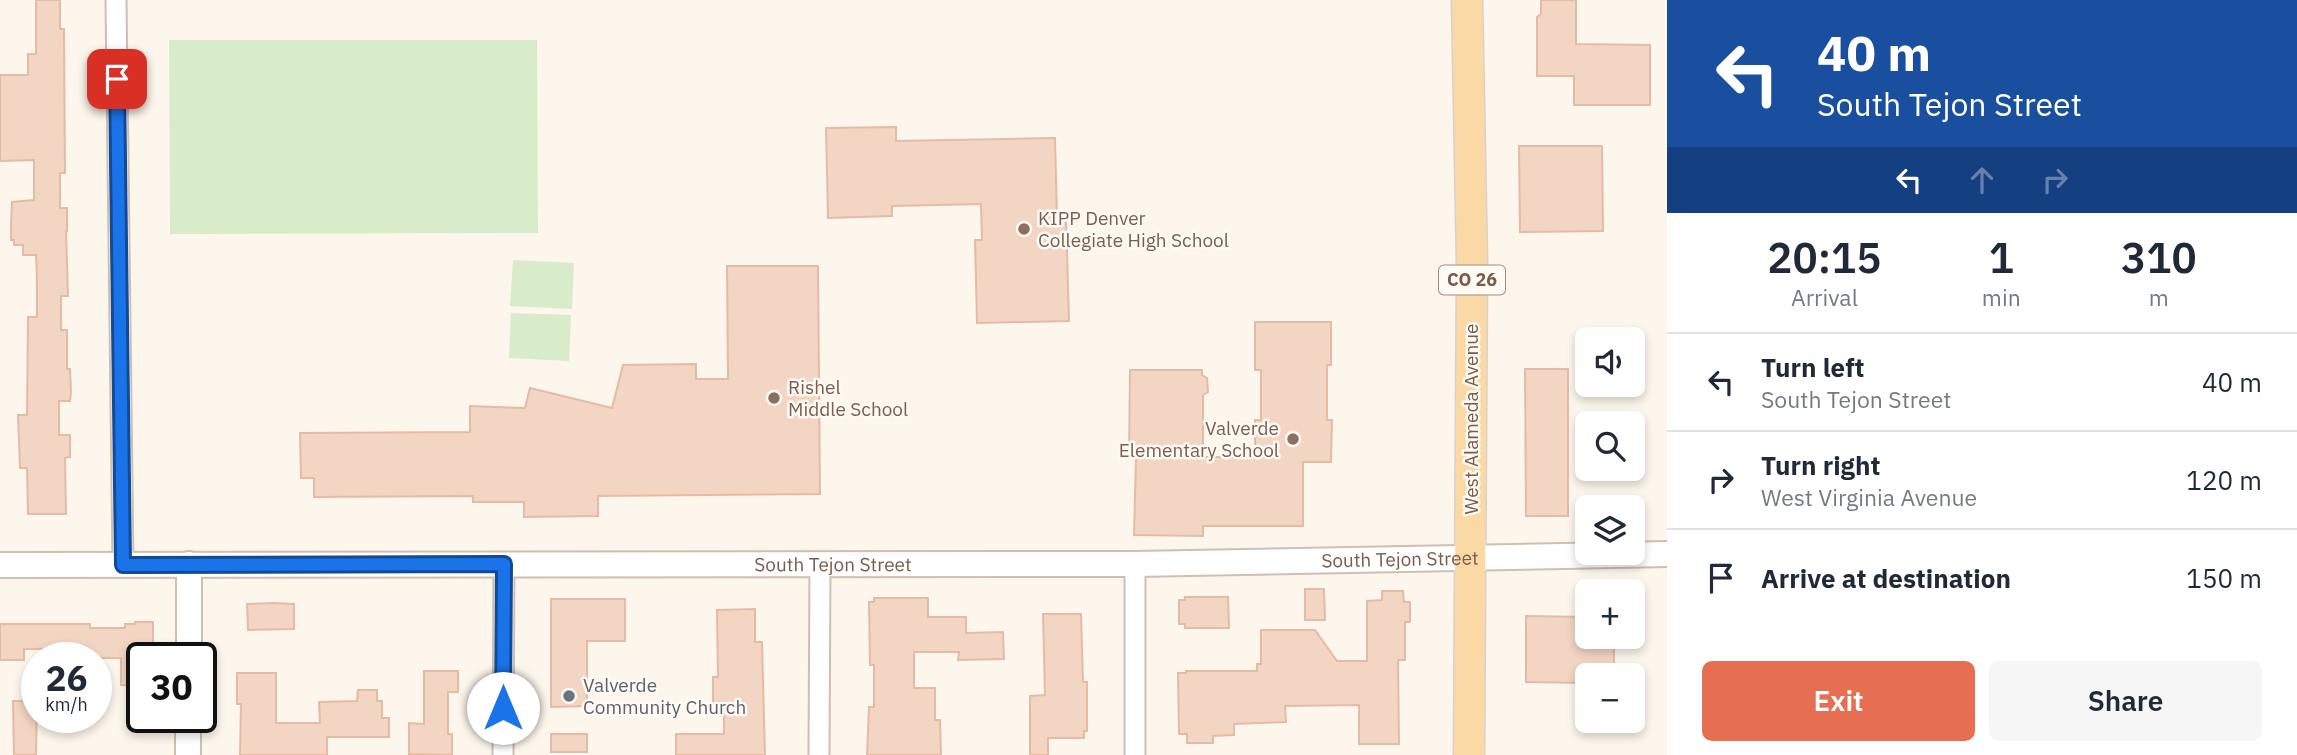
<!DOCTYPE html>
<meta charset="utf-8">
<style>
body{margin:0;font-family:"IBM Plex Sans",sans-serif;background:#f6f6f7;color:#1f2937;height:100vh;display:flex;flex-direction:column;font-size:26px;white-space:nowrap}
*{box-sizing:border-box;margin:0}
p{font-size:23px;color:#747a83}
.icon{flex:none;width:38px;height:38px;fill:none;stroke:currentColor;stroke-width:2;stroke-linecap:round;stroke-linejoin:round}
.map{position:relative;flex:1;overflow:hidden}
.sheet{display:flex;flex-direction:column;background:#fff;width:630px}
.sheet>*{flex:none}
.guide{background:#1a4fa0;color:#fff;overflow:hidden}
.fabs{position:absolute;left:1575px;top:327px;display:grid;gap:14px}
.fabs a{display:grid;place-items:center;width:70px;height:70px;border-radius:10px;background:#fff;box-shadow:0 4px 10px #0003;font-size:35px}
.speed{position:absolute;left:21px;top:642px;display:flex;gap:14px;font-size:35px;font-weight:700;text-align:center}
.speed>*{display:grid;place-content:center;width:91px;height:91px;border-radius:50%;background:#fff;box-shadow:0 4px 10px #0003;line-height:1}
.speed small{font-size:18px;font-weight:400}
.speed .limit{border:4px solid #111;border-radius:10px;background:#fff;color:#111}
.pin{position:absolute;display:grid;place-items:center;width:60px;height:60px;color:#fff;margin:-30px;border-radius:14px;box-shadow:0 4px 10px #0006}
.me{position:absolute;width:77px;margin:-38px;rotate:0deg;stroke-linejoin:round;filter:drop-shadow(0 0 5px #0008)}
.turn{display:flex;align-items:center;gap:24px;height:147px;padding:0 35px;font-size:32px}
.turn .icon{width:91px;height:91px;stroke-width:2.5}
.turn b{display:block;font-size:49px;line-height:60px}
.lanes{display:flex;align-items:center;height:66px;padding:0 35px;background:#0003;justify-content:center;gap:35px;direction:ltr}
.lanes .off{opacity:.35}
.eta{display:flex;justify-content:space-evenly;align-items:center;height:119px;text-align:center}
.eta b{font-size:42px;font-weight:600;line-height:49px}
.cta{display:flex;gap:14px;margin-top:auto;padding:14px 35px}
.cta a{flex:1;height:80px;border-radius:10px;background:#e76f51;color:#fff;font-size:28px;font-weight:600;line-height:80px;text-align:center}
.cta a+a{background:#f6f6f7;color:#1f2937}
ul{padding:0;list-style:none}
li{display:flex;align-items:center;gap:21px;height:98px;padding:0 35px;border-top:2px solid #e0e1e3}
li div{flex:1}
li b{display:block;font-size:26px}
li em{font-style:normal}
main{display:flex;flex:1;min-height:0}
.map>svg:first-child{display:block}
.green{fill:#d8ecc9}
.building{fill:#f3d5c3;stroke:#e6bba3;stroke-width:2}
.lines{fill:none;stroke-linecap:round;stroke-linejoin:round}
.minor-casing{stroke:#d1beb0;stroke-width:23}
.tertiary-casing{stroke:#d1beb0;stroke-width:28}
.primary-casing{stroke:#dad1cd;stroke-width:33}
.minor{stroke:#fff;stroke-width:19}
.tertiary{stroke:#fff;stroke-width:24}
.primary{stroke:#fbd9a5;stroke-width:30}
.route-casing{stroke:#114b97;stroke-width:18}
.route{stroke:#1a73e8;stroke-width:12}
.education-dot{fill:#8d6e63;stroke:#fffaf3;stroke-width:2.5}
.worship-dot{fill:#6b7280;stroke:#fffaf3;stroke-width:2.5}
.labels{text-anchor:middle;stroke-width:5;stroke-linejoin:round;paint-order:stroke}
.shield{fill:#fffaf3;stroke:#a28b7f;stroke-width:2}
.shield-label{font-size:18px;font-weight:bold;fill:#7a5c4d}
.education-label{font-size:19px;fill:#785e54;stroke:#fffaf3;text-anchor:start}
.street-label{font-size:19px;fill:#7a5c4d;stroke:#fffaf3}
.worship-label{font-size:19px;fill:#5b616d;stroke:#fffaf3;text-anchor:start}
</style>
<main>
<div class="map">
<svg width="1667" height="755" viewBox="0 0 1667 755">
<rect width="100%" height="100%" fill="#fdf6ec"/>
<path class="green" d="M169,40h368l1,193 -368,1z
M513,260l61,3 -2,46 -62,-3z
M511,313l60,2 -2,46 -60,-3z"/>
<path class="building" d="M36,0h24v29h4l1,144h-5v35h7v23h-1l2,65h-7v34h6v39h3l1,23 -1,9h-11v34h11v22l-5,1 1,56h-38l-1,-46h-7l-2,-53h9l1,-98h9v-38l-1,-24h-13v-10h-9v-5h-3v-17l1,-21 22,-2v-40l-34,1v-86h28v-21h8z
M1541,0h35v44l74,1v60h-76v-29h-37v-59l4,-3z
M896,127v14l159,-3 2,77h9l3,106 -92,2 -2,-83h7l-1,-36 -89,2v10l-64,2 -2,-90z
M1519,146h83l1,85 -83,1z
M727,266h91l2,228 -222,2v20l-74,1v-15h-51v-6l-159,1v-19h-13l-1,-45 170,-1v-26l55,2 5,-20 82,20 11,-43 73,-1v15h32z
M1255,322h76v43h-4v55h5l-1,42h-28v64h-100v10l-69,-1 2,-78h-7l1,-87h72v5l5,3 1,14 -5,3v62h52v-37h6v-50h-6z
M1525,369h43v147h-42z
M1305,589h19l1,31h-20z
M1382,591h21l1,11h6v20h-5v38h-7l1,84h-40v-39l-74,1 1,16 -52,2v11l-21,1v7h-26v-9h-8l-1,-61h8v-2h71v-7h4v-34h54l22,31h30v-60l15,-1z
M1185,597h43l1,31h-44v-4h-6v-24h6z
M874,598h54v19h38v16l37,-1 1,27 -46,1 1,-8h-45v36h21v32h5l1,35h-74l2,-48h5v-42h-4l-1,-63h5z
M551,599h74v42h-38v65l-36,1z
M274,603l20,1v25l-46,1 -1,-26z
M755,609v33h7l3,113h-89v-21h48v-32h-11v-25h5l-1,-67z
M1043,614h38l2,68h4v49h-3v7h-36v17h-18v-59l15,-1z
M1526,616l61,1v20h27v39h-27v7l-61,-1z
M135,622h18v36h-11v28l-21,-1v-27h-63v-9h-34v11h-24v-36h90v4h35v-4h10z
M424,671h34v21h-10v42h4v21l-43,-1v-31l15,1z
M237,673h39v50h44l-1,-21 38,-1 1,-11h19v11h5v17h7v19h-62v18h-87l1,-51h-4z
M13,701h24l-1,54h-22z
M551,734h36v18h-36z"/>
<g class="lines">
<defs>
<path id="minor" d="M116,0l7,565
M503,755l1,-191
M819,755l1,-190
M1135,755v-191"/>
<g id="tertiary">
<path id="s1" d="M0,565l1135,-1 532,-10"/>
<path d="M189,658v-94"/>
<path d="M188,755v-37"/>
</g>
<path id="primary" d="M1467,0l5,262 -3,493"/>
</defs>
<use href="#minor" class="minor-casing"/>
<use href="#tertiary" class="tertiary-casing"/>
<use href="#primary" class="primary-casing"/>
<use href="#minor" class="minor"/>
<use href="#tertiary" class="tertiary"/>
<use href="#primary" class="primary"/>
</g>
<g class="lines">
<defs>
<path id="route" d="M117,79l6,486 381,-1 -1,144"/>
</defs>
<use href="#route" class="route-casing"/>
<use href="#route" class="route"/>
</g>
<g class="education-dot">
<circle cx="1024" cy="229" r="7"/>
<circle cx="774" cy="398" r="7"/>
<circle cx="1293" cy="439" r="7"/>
</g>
<circle class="worship-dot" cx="569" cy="696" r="7"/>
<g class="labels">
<rect class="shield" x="1439" y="265.5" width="66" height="29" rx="5"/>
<g class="shield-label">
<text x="1472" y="286">CO 26</text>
</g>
<g class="education-label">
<text x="1038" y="225">KIPP Denver<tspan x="1038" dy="22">Collegiate High School</tspan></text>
<text x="788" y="394">Rishel<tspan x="788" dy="22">Middle School</tspan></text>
<text x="1279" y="435" text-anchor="end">Valverde<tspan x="1279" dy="22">Elementary School</tspan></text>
</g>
<g class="street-label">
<text transform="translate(1471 419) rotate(-90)" y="7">West Alameda Avenue</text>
<text dy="7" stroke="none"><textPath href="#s1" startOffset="1400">South Tejon Street</textPath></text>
<text dy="7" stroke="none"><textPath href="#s1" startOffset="833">South Tejon Street</textPath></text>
</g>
<g class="worship-label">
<text x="583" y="692">Valverde<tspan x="583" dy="22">Community Church</tspan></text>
</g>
</g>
</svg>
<div class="fabs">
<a><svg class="icon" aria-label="sound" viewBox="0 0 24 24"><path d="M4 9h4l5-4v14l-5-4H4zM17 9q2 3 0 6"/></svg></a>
<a><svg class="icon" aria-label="search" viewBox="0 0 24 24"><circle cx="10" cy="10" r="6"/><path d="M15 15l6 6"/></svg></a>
<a><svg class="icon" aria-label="layers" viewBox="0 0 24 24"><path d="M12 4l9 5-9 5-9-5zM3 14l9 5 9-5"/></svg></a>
<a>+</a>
<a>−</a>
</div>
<div class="speed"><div>26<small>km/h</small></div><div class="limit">30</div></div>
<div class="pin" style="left:117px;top:79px;background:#d93025"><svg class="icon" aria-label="arrive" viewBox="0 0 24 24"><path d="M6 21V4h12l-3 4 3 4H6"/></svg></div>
<svg class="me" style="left:503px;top:708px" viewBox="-20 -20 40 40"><circle r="19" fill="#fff"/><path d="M0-13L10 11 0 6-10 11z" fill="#1a73e8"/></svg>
</div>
<section class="sheet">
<div class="guide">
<div class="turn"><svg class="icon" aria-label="left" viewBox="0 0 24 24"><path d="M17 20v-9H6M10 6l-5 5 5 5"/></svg><div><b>40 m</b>South Tejon Street</div></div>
<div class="lanes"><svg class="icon" aria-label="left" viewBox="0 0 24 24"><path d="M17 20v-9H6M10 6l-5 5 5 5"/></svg><svg class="icon off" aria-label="ahead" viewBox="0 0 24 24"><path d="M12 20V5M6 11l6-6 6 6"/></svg><svg class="icon off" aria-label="right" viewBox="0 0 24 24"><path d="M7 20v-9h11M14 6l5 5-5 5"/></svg></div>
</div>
<div class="eta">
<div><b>20:15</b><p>Arrival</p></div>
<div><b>1</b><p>min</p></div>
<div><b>310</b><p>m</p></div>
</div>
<ul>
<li><svg class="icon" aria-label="left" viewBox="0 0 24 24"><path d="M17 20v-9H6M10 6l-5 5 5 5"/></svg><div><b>Turn left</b><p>South Tejon Street</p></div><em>40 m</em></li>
<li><svg class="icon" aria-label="right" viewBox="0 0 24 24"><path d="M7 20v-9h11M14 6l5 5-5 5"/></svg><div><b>Turn right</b><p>West Virginia Avenue</p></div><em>120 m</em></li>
<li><svg class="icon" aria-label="arrive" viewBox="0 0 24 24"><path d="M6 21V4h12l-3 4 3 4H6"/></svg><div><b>Arrive at destination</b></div><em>150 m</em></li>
</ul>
<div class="cta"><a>Exit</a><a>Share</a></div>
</section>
</main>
